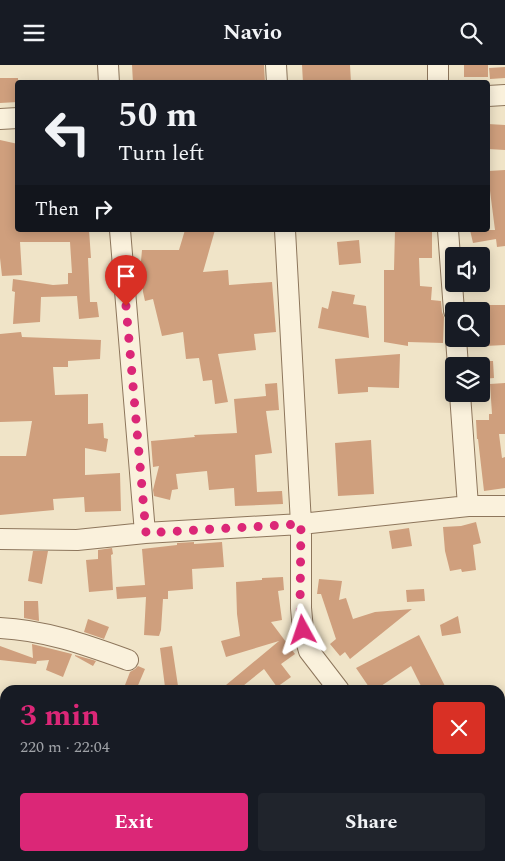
<!DOCTYPE html>
<meta charset="utf-8">
<style>
body{margin:0;font-family:Spectral,serif;background:#20242c;color:#f1f3f6;height:100vh;display:flex;flex-direction:column;font-size:19px;white-space:nowrap}
*{box-sizing:border-box;margin:0}
p{font-size:16px;color:#9ea1a6}
.icon{flex:none;width:28px;height:28px;fill:none;stroke:currentColor;stroke-width:2;stroke-linecap:round;stroke-linejoin:round}
.map{position:relative;flex:1;overflow:hidden}
.sheet{position:absolute;left:0px;top:620px;width:505px;height:176px;display:flex;flex-direction:column;background:#171b24;border-radius:15px 15px 0 0;box-shadow:0 2px 12px #0003}
.sheet>*{flex:none}
.banner{position:absolute;left:15px;top:15px;width:475px;height:152px;border-radius:5px;box-shadow:0 2px 12px #0003;background:#171b24;color:#f1f3f6;overflow:hidden}
.controls{position:absolute;left:445px;top:182px;display:grid;gap:10px}
.controls a{display:grid;place-items:center;width:45px;height:45px;border-radius:5px;background:#171b24;box-shadow:0 2px 12px #0003;font-size:25px}
.pin{position:absolute;display:grid;place-items:center;width:42px;height:42px;color:#fff;margin:-51px -21px;border-radius:50% 50% 50% 0;rotate:-45deg;box-shadow:0 0 5px #0007}
.pin .icon{rotate:45deg}
.me{position:absolute;width:55px;margin:-28px;rotate:355deg;stroke-linejoin:round;filter:drop-shadow(0 0 4px #0008)}
.turn{display:flex;align-items:center;gap:18px;height:105px;padding:0 20px;font-size:22px}
.turn .icon{width:65px;height:65px;stroke-width:2.5}
.turn b{display:block;font-size:35px;line-height:42px}
.then{display:flex;align-items:center;height:48px;padding:0 20px;background:#0003;gap:10px;font-size:19px}
.round{display:grid;place-items:center;flex:none;width:52px;height:52px;border-radius:5px;background:#20242c}
.overview{display:flex;align-items:center;justify-content:space-between;height:85px;padding:0 20px}
h1{font-size:30px;font-weight:700;line-height:38px;color:#db2777}
.button{display:flex;gap:10px;margin-top:auto;padding:10px 20px}
.button a{flex:1;height:58px;border-radius:5px;background:#db2777;color:#fff;font-size:20px;font-weight:700;line-height:58px;text-align:center}
.button a+a{background:#20242c;color:#f1f3f6}
header{display:flex;justify-content:space-between;align-items:center;height:65px;padding:0 20px;background:#171b24;font-size:22px;font-weight:700}
.map>svg:first-child{display:block}
.lines{fill:none;stroke-linecap:round;stroke-linejoin:round}
.stream{stroke:#6f938a;stroke-width:4.5}
.building{fill:#cf9f7d}
.minor-casing{stroke:#8d765c;stroke-width:22}
.minor{stroke:#faf1dc;stroke-width:20}
.route{stroke:#db2777;stroke-width:9;stroke-dasharray:0 16.2}
</style>
<header><svg class="icon" aria-label="menu" viewBox="0 0 24 24"><path d="M4 6h16M4 12h16M4 18h16"/></svg>Navio<svg class="icon" aria-label="search" viewBox="0 0 24 24"><circle cx="10" cy="10" r="6"/><path d="M15 15l6 6"/></svg></header>
<div class="map">
<svg width="505" height="796" viewBox="0 0 505 796">
<rect width="100%" height="100%" fill="#f0e4c8"/>
<g class="lines">
<path class="stream" d="M500,703l5,-11
M381,796l5,-5"/>
</g>
<path class="building" d="M132,0h132l1,18h-132z
M302,0h48l1,18h-48z
M464,0h24v12h-24z
M505,2v11l-15,1 -1,-11z
M0,13h18v24l-18,1z
M488,59l17,1v25l-17,-1z
M0,75l18,4v86h71l2,28h-3l2,44h7l2,15 -20,2 -2,-23 -36,1 -1,25 -27,2 2,-32 -3,-1 1,-12 40,6 15,-1v-11h4l-2,-31h-50l2,33 -20,1 -2,-18z
M505,105v76l-8,1 -1,-8 -23,4 -3,-13h25l-5,-39h-2v-20z
M185,165h30l-12,42 25,-2 1,15 43,-3 4,50 -22,2 2,16 -38,4 10,48 -13,2 -3,-24 -9,1 -4,-23 -13,1 -3,-27 -21,4 -9,-37 -8,2 -2,-9 -2,-31 1,-11h37z
M395,165h37v28h-13l1,28 12,1 -1,13 10,1 1,11 2,5 -1,26 -35,-1v4l-24,-4v-72h10z
M359,175l2,23 -22,2 -2,-23z
M332,226l23,4 -2,9 13,2 3,32 -51,-10 4,-21 6,2z
M485,240h20v40l-20,1 -1,-18z
M21,267l1,5 79,3 -1,19 -32,2v6h-15l2,28 33,-1v30l15,-1 1,15 4,1 -2,13 -21,-4v27l35,-2 1,38 -36,1 -1,-15 -31,2 1,11 -54,5v-59h26l6,-35 -32,1v-88z
M400,289l-1,34 -31,-1v5l-30,2 -3,-35z
M481,296h12l1,17 -12,1z
M277,318l2,27 -13,1 6,42 -17,2 2,37 25,-1 1,13 -48,2 -1,-18 -25,2 -2,-19 -31,3 2,15 -6,1 -2,10 -16,-4 -1,-6 6,-24 -6,1 -2,-26 44,-4 -1,-2 43,-2 -3,-34 32,-3 -1,-12z
M505,318v51h-6l3,24 3,-1v31l-21,3 -6,-52h-1l-1,-19h13v-6h3l-2,-30z
M371,375l3,54 -36,2 -3,-53z
M476,457l5,21 -8,2 3,25 -14,2 -1,-3 -11,2 -5,-20 -2,-24 18,-1z
M409,463l3,18 -20,3 -3,-18z
M194,477v2l28,-2 2,25 -32,2 1,20 -25,2v8h-5l-2,31 -2,6 -15,-1 2,-38 -29,2 -1,-12 29,-2 -3,-36 35,-4v-2z
M112,483l1,6 -2,1 2,35 -24,2 -3,-32 12,-1v-9z
M33,486h15l-6,33 -14,-3z
M283,512l1,13 -6,1 4,29 -11,2 24,32 -14,10 10,13 -14,10 -13,-18 -26,21h-18l59,-49 -53,16 -5,-16 19,-5 -3,-22 -1,-32 26,-2v-2z
M319,514l23,2 -3,19 7,-2 7,21 22,-7 37,-3 -62,50 -5,-7 -5,4 -10,-12 6,-5 -15,-45h-4z
M424,524l1,12 -18,1 -1,-12z
M24,536h14l1,20 -15,-3z
M458,551l3,17 -19,3 -2,-11z
M88,554l21,8 -5,12 -20,-7z
M419,570l28,55h-24l-12,-24 -36,24h-4l-15,-22z
M32,579l40,10 -9,23 -17,-7 3,-10 -12,1 -1,3 -36,-4v-14l33,12z
M172,581l6,40 -13,1 -5,-39z
M75,590l18,5 3,1 -3,5 -18,-10z
M138,601l7,3 -9,21h-2l-9,-5 5,-13 5,-3z"/>
<g class="lines">
<defs>
<path id="minor" d="M108,0l1,18
M276,0l1,18
M438,0v18
M488,31l17,-1
M0,54l18,-1
M120,165l25,303
M285,165l16,294v84l2,22 6,21 30,39
M448,165l6,81
M456,274l2,27
M460,329l8,112
M0,474l77,1 68,-7 156,-9 167,-18h37
M0,563c45,2 86,17 128,32
M0,736l5,-2"/>
</defs>
<use href="#minor" class="minor-casing"/>
<use href="#minor" class="minor"/>
</g>
<g class="lines">
<path class="route" d="M126,241l20,227 155,-9 -1,84 3,22"/>
</g>
</svg>
<div class="controls">
<a><svg class="icon" aria-label="sound" viewBox="0 0 24 24"><path d="M4 9h4l5-4v14l-5-4H4zM17 9q2 3 0 6"/></svg></a>
<a><svg class="icon" aria-label="search" viewBox="0 0 24 24"><circle cx="10" cy="10" r="6"/><path d="M15 15l6 6"/></svg></a>
<a><svg class="icon" aria-label="layers" viewBox="0 0 24 24"><path d="M12 4l9 5-9 5-9-5zM3 14l9 5 9-5"/></svg></a>
</div>
<div class="pin" style="left:126px;top:241px;background:#d93025"><svg class="icon" aria-label="arrive" viewBox="0 0 24 24"><path d="M6 21V4h12l-3 4 3 4H6"/></svg></div>
<svg class="me" style="left:303px;top:565px" viewBox="-20 -20 40 40"><path d="M0-17L14 15 0 8-14 15z" fill="#db2777" stroke="#fff" stroke-width="4"/></svg>
<div class="banner">
<div class="turn"><svg class="icon" aria-label="left" viewBox="0 0 24 24"><path d="M17 20v-9H6M10 6l-5 5 5 5"/></svg><div><b>50 m</b>Turn left</div></div>
<div class="then">Then<svg class="icon" aria-label="right" viewBox="0 0 24 24"><path d="M7 20v-9h11M14 6l5 5-5 5"/></svg></div>
</div>
<section class="sheet">
<div class="overview"><div><h1>3 min</h1><p>220 m · 22:04</p></div><a class="round" style="background:#d93025;color:#fff"><svg class="icon" aria-label="close" viewBox="0 0 24 24"><path d="M6 6l12 12M18 6L6 18"/></svg></a></div>
<div class="button"><a>Exit</a><a>Share</a></div>
</section>
</div>
